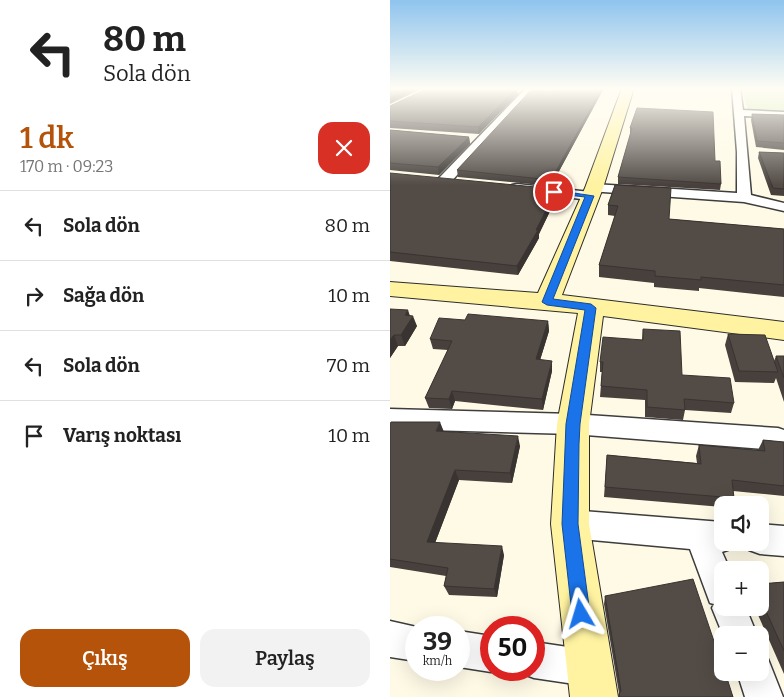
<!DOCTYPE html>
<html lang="tr">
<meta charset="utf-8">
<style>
body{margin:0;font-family:Bitter,serif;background:#f2f2f2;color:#222;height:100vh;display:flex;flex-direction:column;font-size:19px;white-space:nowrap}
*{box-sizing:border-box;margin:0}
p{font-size:16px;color:#767676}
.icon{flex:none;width:28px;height:28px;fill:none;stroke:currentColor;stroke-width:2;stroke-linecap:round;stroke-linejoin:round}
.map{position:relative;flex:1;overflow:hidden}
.drawer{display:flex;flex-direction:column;background:#fff;width:390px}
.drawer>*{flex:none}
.top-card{background:#fff;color:#222;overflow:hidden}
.buttons{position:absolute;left:324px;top:496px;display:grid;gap:10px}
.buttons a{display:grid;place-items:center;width:55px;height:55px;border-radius:10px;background:#fff;box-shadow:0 5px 20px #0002;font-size:25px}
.speed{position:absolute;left:15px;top:616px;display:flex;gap:10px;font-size:25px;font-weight:700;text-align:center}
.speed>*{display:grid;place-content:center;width:65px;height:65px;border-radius:50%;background:#fff;box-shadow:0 5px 20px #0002;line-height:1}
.speed small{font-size:12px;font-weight:400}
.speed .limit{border:8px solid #d22;background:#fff;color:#111}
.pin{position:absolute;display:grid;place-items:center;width:42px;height:42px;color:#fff;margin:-21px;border:2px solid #fff;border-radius:50%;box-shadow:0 1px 5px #0007}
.me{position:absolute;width:55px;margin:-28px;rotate:353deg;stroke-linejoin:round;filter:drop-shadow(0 0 4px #0008)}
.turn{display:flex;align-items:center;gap:18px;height:105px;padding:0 20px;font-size:22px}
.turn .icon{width:65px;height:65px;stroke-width:2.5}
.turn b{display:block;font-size:35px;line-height:42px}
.round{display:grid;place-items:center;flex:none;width:52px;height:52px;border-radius:15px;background:#f2f2f2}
.headline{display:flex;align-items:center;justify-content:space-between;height:85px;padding:0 20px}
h1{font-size:30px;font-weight:600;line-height:38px;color:#b45309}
.cta{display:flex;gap:10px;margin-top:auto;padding:10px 20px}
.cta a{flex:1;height:58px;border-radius:15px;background:#b45309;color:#fff;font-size:20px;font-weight:600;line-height:58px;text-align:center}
.cta a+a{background:#f2f2f2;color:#222}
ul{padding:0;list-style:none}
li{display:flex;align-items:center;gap:15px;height:70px;padding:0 20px;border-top:1px solid #e0e0e0}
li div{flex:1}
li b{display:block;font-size:19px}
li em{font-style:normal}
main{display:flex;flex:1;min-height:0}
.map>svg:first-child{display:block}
.green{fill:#cfe9b0}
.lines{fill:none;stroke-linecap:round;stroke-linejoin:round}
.street-casing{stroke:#3d3d3d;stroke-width:3}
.secondary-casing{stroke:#2c2c2c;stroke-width:2}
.street{fill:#fff;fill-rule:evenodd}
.secondary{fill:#fff3a1;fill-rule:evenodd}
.wall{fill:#47403c}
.shaded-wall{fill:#393431}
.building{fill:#524b46;stroke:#393431}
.route{fill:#1a73e8;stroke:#114b97}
</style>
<main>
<section class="drawer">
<div class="top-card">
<div class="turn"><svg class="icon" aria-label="left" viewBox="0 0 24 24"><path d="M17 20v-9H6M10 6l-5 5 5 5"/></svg><div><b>80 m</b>Sola dön</div></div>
</div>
<div class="headline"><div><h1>1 dk</h1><p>170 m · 09:23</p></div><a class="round" style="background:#d93025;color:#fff"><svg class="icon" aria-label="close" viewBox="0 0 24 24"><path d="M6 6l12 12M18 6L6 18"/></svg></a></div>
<ul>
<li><svg class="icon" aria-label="left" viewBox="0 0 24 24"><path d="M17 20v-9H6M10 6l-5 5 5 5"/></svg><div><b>Sola dön</b></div><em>80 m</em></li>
<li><svg class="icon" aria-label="right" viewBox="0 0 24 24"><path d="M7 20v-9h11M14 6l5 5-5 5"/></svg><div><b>Sağa dön</b></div><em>10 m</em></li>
<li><svg class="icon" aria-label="left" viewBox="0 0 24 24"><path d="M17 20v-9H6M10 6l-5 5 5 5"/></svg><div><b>Sola dön</b></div><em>70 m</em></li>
<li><svg class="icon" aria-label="arrive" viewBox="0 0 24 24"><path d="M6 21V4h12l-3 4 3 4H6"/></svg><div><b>Varış noktası</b></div><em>10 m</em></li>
</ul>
<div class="cta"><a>Çıkış</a><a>Paylaş</a></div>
</section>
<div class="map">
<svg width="394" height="697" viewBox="0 0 394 697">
<rect width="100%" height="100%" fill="#fffae6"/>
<path class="green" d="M351,88h43v24l-36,-1z"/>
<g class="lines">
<defs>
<path id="street" d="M136,88h9l-86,96h-10l-2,-3 2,-3z
M342,88h8l3,22 41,2v6l-40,-2 7,79 33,8v8l-40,-9 -155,-11 -2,-3 7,-4 143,9v-41z
M127,184l73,8 7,4 -7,4 -78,-9 -2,-3 2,-3z
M0,409l183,5 205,14 6,2v18l-6,2 -205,-16 -183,-5z
M180,510l152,12v20h13l-2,6 -11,4 8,18h-8v38h24l11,27h-34l-11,-27 2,-4 -4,-1 -20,-54 -120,-11 -10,-4 -5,-10 5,-10z
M370,524l24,2v30l-24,-2 -11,-4 -3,-8h14z
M0,621l31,7h-5v33l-26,-4z
M69,631l32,5v34h5l-5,2 -32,-5z
M144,642l54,8 13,5 5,13 -5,13 -13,5 -54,-8 -13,-5 -1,-3h14z
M370,656l8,3 15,38h-38l-8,-25h23z"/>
<path id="secondary" d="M232,88h12l-31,100 -41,107 222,27v18l-181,-24 -14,108v100l29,173h-48l-19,-173 6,-100 21,-111 -188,-17v-14l148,11 47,-105z"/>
</defs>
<use href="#street" class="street-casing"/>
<use href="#secondary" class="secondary-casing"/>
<use href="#street" class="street"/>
<use href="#secondary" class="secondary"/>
</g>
<path class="wall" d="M169,88h45l-53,98 -93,-9 -1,-7 99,-79z
M128,94l-39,40 -89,-6v-22z
M247,108l78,53 6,23 -1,6 -102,-6v-7l13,-44h-1v-5z
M362,114l32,1v35l-28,-3 -5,-27z
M0,130l79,7 1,7 -31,31 -49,-5v1z
M369,152l25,1v43l-13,-1 -13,-37z
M0,173l156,24 7,8 -14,29v4l-21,37 -128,-14z
M225,185l54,34 115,10v68l-85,-9v3l-45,-4v-4l-55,-6v-12l16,-49 -7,-1v-10z
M0,309l27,17 -12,20h-7l-8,12z
M75,320l83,1 1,10 -9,29 12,11 -9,39 -88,-9 -3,8 -23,-1 -4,-10 23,-48 -15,-1 -3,-10z
M253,329l39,46 52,28 -3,10 -46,-3 -2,10 -38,-3v-17l-45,-3 2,-25h-2v-10l42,-22z
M338,334l46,27 2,-5h8v46l-8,-24 -2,5 -39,-1 -10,-37z
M0,424l53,8 77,14 -8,37 -53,-3 -24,63 69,12 -7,42 -48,-2 -5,-9 2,-10 -56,-9z
M373,440l21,2v54l-51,-5 1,7 -3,7h-9v2l-118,-10 3,-42 90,8 -1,-7 3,-11 59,5z
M394,582v92l-29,-66h5v-24z
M215,596l128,101h-115l1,-4 -15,-89z"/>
<path class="shaded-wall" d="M19,88h14l-33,16v-7z
M127,88l1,6 -39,40 -1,-7z
M212,88h2l-53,98v-6z
M79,137l1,7 -31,31 -1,-8z
M156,188v8h-4z
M163,197v8l-14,29v4l-21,37 -1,-9z
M18,310l3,9 2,-3 4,10 -12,20 -4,-11 4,-20z
M158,321l1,10 -12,39 -1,-11z
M4,335l4,11 -8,12v-18z
M162,361v10l-9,39 -1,-11z
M62,391l3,10 -3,8 -3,-10z
M50,422l4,10 -8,-1z
M128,436l2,10 -8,37 -2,-10z
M65,470l4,10 -27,71 -5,-9z
M112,546l2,9 -7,42 -3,-8z"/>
<path class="building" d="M0,88h19l-19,9z
M38,88h89l-39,39 -88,-6v-15z
M169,88h43l-51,92 -94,-10 74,-80 25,1z
M247,108l76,4 2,49h5l1,23 -103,-7 14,-49h-2z
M362,114l32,1v28l-27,-2z
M0,130l79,7 -31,30 -48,-4z
M369,152l25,1v36l-11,-1z
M0,173l156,15 -4,8 11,1 -17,33h2l-21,36 -127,-14z
M225,185l56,3 -2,31 115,10v56l-83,-8v3l-46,-4v-5l-56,-6 19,-59 -10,-1z
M0,309l18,1 -3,5 8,1 -12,19h-7l-4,5z
M78,314l80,7 -12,38 16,2 -10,38 -90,-8 -3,8 -24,-1 27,-57 -22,-2 9,-21 26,2z
M253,329l37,2 2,44 48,3 4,25 -50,-4 1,11 -38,-3v-17l-46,-4 2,-24h-3l3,-25 40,3z
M338,334l37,1 13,37 -39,-1z
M386,356h8v22z
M1,422h49l-4,9 82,5 -8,37 -55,-3 -28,72 75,4 -8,43 -50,-3 4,-18 -58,-9v-135z
M373,440l21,2v44l-52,-6 2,18 -129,-11 2,-32 94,9 -2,-19 66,6z
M303,579l29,86v7h3l8,25h-113l-1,-3 2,-3 -16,-95z
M394,582v69l-24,-53v-14z"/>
<linearGradient id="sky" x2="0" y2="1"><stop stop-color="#8fc4ee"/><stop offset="0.48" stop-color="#fffdf4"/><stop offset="1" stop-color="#fffdf4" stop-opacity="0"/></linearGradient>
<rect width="394" height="185" fill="url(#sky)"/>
<path class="route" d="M164,190l40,6 -41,103 38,5 5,4 -16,116 -1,20 -1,80 12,90 -3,6 -6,3 -6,-3 -3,-6 -10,-90 4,-100 19,-114 -38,-5 -5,-3 43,-105 -34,-4 -1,-1z"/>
</svg>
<div class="buttons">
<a><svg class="icon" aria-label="sound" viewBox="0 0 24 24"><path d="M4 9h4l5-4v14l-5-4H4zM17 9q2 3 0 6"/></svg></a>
<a>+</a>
<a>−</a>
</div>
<div class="speed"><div>39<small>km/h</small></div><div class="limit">50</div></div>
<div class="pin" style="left:164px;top:192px;background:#d93025"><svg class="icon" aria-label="arrive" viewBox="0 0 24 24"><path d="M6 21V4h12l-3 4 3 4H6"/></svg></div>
<svg class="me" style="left:191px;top:614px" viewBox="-20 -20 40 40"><path d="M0-17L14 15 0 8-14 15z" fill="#1a73e8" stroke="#fff" stroke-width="4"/></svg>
</div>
</main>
